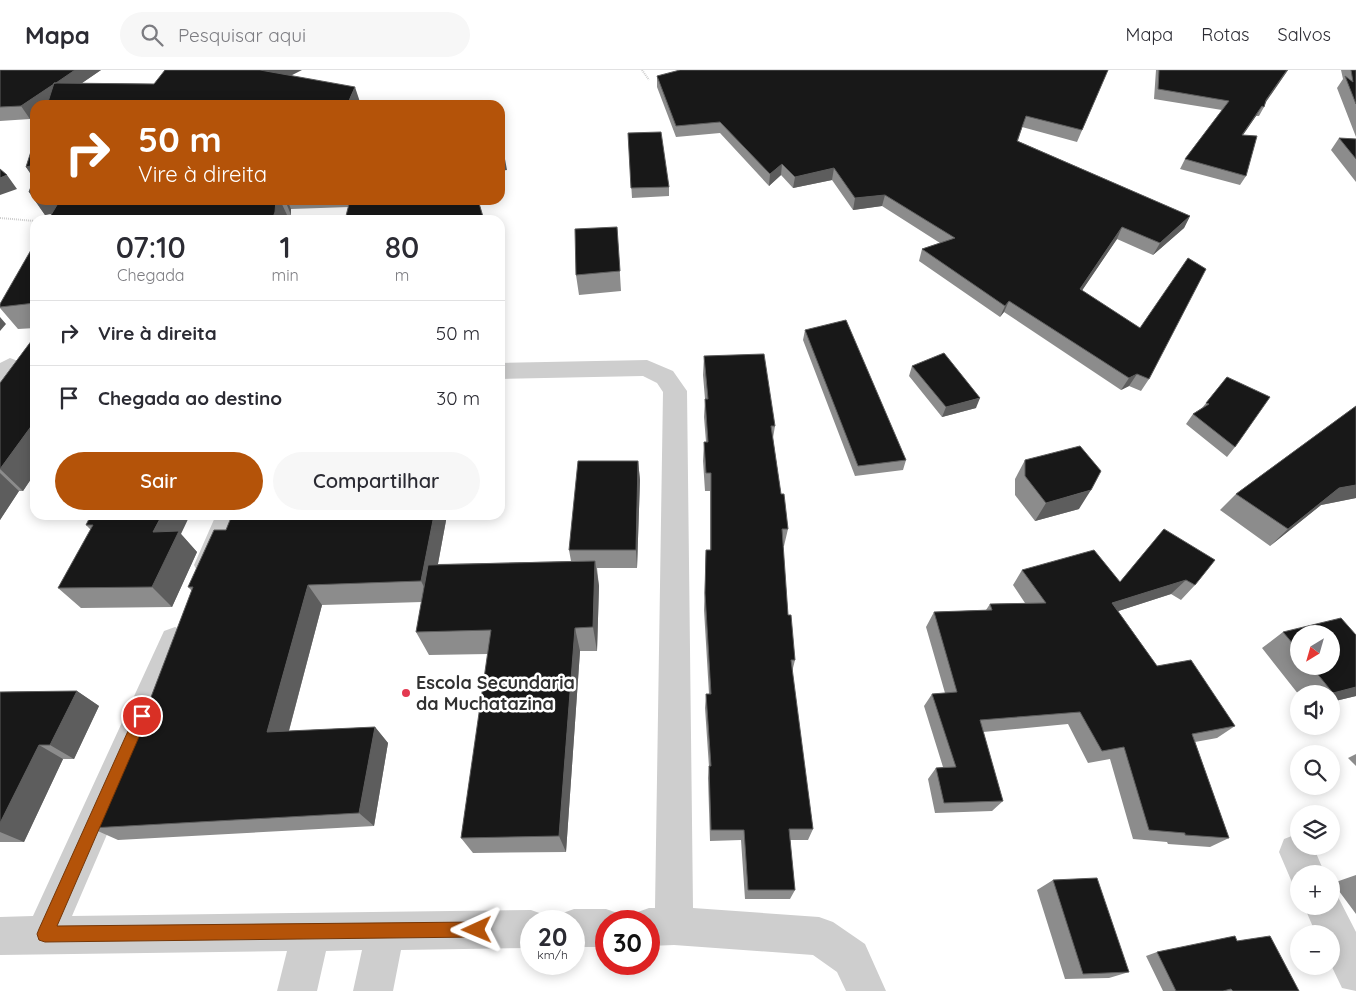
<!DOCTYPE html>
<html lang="pt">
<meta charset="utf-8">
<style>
body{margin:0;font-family:Quicksand,sans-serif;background:#f7f7f7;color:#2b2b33;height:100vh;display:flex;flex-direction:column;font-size:19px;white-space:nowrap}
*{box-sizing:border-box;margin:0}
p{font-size:16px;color:#7c7c81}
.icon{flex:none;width:28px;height:28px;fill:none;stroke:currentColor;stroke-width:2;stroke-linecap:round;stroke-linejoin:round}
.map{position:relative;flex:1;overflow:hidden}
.details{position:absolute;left:30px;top:145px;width:475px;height:305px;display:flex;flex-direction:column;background:#fff;border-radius:15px;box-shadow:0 2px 12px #0003}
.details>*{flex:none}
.banner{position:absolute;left:30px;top:30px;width:475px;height:105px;border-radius:15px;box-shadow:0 2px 12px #0003;background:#b45309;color:#fff;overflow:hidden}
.needle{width:32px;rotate:217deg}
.controls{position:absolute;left:1290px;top:555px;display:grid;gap:10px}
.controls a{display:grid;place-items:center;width:50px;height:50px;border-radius:50%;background:#fff;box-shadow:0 2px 12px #0003;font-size:25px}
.speed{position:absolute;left:520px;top:840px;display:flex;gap:10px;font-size:25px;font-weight:700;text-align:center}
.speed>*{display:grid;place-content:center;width:65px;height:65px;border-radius:50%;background:#fff;box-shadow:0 2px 12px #0003;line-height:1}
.speed small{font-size:12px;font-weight:400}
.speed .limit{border:8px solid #d22;background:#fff;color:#111}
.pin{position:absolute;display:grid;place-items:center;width:42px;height:42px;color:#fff;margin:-21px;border:2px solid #fff;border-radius:50%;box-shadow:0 1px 5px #0007}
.me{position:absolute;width:55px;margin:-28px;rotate:269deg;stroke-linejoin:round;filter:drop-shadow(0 0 4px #0008)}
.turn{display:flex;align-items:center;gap:18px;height:105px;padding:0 25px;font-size:22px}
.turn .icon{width:65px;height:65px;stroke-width:2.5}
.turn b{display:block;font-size:35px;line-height:42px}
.eta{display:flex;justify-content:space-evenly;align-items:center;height:85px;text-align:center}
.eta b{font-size:30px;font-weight:600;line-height:35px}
.primary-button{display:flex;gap:10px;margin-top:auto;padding:10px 25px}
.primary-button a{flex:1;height:58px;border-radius:30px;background:#b45309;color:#fff;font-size:20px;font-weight:600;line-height:58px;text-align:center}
.primary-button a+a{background:#f7f7f7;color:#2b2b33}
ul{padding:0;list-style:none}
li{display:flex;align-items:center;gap:15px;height:65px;padding:0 25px;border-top:1px solid #e1e1e2}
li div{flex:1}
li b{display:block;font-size:19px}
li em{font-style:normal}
header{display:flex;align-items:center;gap:30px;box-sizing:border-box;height:70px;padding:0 25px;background:#fff;border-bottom:1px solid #e1e1e2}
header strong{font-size:24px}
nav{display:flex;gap:28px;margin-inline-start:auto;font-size:18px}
.search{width:350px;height:45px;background:#f7f7f7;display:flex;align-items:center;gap:12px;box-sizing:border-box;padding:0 18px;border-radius:28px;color:#7c7c81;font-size:19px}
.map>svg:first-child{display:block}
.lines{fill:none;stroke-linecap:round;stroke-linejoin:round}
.path{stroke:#cecece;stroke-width:2;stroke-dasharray:1 1;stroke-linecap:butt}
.minor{fill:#cecece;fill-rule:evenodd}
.wall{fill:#8c8c8c;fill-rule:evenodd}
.shaded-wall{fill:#5d5d5d}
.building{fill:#181818;stroke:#5d5d5d}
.route{fill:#b45309;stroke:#753606}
.poi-dot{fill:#e33950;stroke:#fff;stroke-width:2}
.labels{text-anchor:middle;stroke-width:5;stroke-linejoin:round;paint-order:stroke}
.poi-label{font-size:18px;font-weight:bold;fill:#313131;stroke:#fff;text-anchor:start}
</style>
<header>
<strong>Mapa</strong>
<div class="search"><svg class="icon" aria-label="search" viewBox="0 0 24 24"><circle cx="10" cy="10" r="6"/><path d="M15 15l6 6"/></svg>Pesquisar aqui</div>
<nav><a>Mapa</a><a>Rotas</a><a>Salvos</a></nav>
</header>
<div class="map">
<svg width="1356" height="921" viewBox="0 0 1356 921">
<rect width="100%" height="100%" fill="#fff"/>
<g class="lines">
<path class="path" d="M642,0l7,10
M0,148l35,3"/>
<path class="minor" d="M10,288l8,3 4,5 -14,18 -8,2v-23z
M647,290l26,11 14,20 6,517 126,9 14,5 32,22 21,47h-40l-9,-19 -24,-17 -139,-10 -25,1v-25h-17l3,-8 14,-5h6l8,-516 -6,-9 -14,-7 -143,3v-16z
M216,445h28l-26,58 -10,4 -10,-4 -4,-8z
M175,557l11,4 4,10 -118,275 459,-6 14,5 2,6h-16v27l-130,2 -8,41h-40l9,-41 -36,1 -9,40h-40l10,-40 -287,4v-38l33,-1 131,-285z
M1297,764l2,1v11h14l12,28h-26v15l-5,-2 -15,-35 5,-13z
M1331,821l5,2 20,39v59l-14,-3 -11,-23v-31h-15l-12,-28h27z
M574,839h32l14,5 2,7h-16v26h-32v-26h-16l2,-7z"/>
</g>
<path class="wall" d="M0,0h101l-19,13 72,1 137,-8 69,27 52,2h-377v11l-5,3 -30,2z
M1108,0l-31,72 -55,-15 -4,14 172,75 -6,12 -31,27 -36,-16 -35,51 67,89 -8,12 -12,-5 -8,4 -117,-78 -4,5 -81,-56 3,-12 18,-6 -58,-37 -29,4 -21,-30 -39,8 -12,-13 -12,11 -49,-53 -44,4 -19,-50v-11z
M1156,0h132l-22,32 -2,5 -5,9h-3l-13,19 3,41 -6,9 -60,-16 5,-10 37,-49 -68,-11z
M1341,0h15v67l-19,-49 6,-9z
M628,63l41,54v9l-37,2z
M1339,68l17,1v43l-25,-32z
M35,69v61h443l6,20h-139l4,-13 -58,2v6h-4l-1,5h-238l4,-7 -7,2 -16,-23 5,-13 -8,-12z
M617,157l4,64 -42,4 -3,-20z
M35,173v85l-17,1 -18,-21v-1z
M805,260l101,130 -3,10 -48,6 -52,-136z
M35,266v137l-12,18h-4l-19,29v-137z
M704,286l71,70 -2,12 8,56 7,35 -4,17h-1l5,69 7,45 -3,12 21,157 -5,11h-18l5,50 -5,9h-45l-4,-59 -31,1 -2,-63 1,-11 -4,-59 1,-14h3l-5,-84 2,-60h4v-59h-5l-2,-30 1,-19h2l-2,-25 1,-18 -2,-24z
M912,296l64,42 -34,9 -33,-41z
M1227,307l8,70 -8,10 -41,-33 7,-10 9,-6z
M1356,336v92l-35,7 -51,41 -50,-36 16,-16z
M1025,390l54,49 -44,12 -20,-26v-16z
M638,391l2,19 -3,88h-40l2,18 -2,65h-17l-14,201 -93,1 -12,-15 27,-184 -59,1 -13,-23 6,-30 -100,3 -33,126 86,-4 13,16 -14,83 -256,14 -27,-12 44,-89 57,-148 -4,-4 38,-57 6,-15h215l-9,49 133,-3 -2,-11z
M91,445l90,19 16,18 -25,55 -91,1 -23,-20 33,-58 -5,-5z
M1164,459l31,56 -14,15 -10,-6 -53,17 39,55 78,60 -18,12 -22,4 34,96 -19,9 -42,-3 -1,-2 -34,-3 -23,-80 -22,4 -20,-39 -85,8 20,69 -11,10 -57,2 -7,-34 8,-11 7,-1 -19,-61 8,-12 13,-1 -19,-66 8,-15 52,-2 4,-6 35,-1 -12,-18 9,-15 98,12z
M1283,562l73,3v61l-25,6v-8h-32v1l-37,-47zM1299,564l32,32h-32z
M77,621l22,15 -25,53h-11l-39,83h-24v-150z
M1356,684v12l-8,-8z
M1356,805v39l-23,-31z
M1053,810l76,92 -20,6 -44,1 -28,-89z
M1237,871l62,50h-136l-17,-35 11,-4z"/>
<path class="shaded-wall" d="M75,0h26l-51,35h-15v11l-5,3 -9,-13z
M255,0h47l-39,20z
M1287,0h1l-25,36 3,-6z
M355,17l6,18 -13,-2z
M1262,36l-6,10 -20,29 6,-10z
M500,78h3l4,22 -7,1z
M782,94l-1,11 -12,11 1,-12z
M35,95v15l-9,-13z
M834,98l-2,12 -39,8 2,-11z
M7,105l10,14 -17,6v-17z
M35,121v9h41l6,9 -37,6 -16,-23z
M885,125l-3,11 -29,4 2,-12z
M276,130h4l7,15 -1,5h-14z
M285,130h2l4,9v6z
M1190,146l-6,12 -31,27 7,-12z
M1122,157l-5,12 -42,62 5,-12z
M1009,231l-5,11 -4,5 5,-11z
M0,247l6,7 -6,7z
M1137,304l-8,12 -8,4 8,-12z
M980,328l-4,10 -34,9 4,-10z
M35,351v52l-12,18 -23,-22z
M638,391l2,19 -3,88 -1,-18z
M0,403l19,18 -19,29z
M1356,415v13l-35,7 -51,41 18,-17 51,-41z
M1091,420l-12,19 -44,12 11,-18z
M162,445h28l-9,19 16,18 -25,55 -20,-20 1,-55z
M434,445h13l-16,86 -10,-20z
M595,491l4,25 -2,65 -4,-24z
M1186,510l-15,14 -71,23 12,-14z
M308,515l14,20 -38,144 -17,-17z
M575,558l5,23 -14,201 -7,-16z
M1356,617v9l-25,6v-8l2,-1z
M77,621l22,15 -25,53 -24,-14z
M375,657l13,16 -14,83 -15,-13z
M39,675l24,14 -39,83 -24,-10v-9z"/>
<path class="building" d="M0,0h75l-19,13h-2v1l-33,22 -21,1z
M165,0h95l95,17 -7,16 63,-1 1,3h-365l7,-22 100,1z
M680,0h428l-26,60 -56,-14 -9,25 173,75 -30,27 -38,-16 -42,62 60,39 48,-70 18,11 -57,110 -12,-5 -8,4 -120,-77 -4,5 -83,-57 33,-11 -70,-43 -30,3 -21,-30 -39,9 -13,-13 -12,10 -50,-52 -44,4 -19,-50z
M1159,0h128l-21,30 -2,7 -2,-1 -20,29 15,1 -11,40 -61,-17 44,-58 -71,-12z
M1351,0h5v34l-11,-28 8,6z
M661,62l8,55 -38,1 -3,-55z
M500,67l3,11h-3z
M1339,68l17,1v20z
M35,69v26l-9,2z
M0,99l7,6 -7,3z
M35,106v15l-6,1z
M60,130h216l-1,12 -3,8h-224z
M350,130h128l6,20h-139z
M617,157l3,44 -44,4 -1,-46z
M35,173v60l-35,4v-3z
M846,250l60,140 -48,6 -53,-136z
M35,266v85l-35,48v-86z
M944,283l36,45 -34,9 -34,-41z
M764,284l11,72h-4l10,68h3l4,35h-6l6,86h3l4,45h-4l22,169h-24l6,61h-47l-4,-60h-33l-2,-64h2l-5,-72h5l-6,-101 1,-43h5v-77h-5l-2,-31h4l-3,-43h3l-4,-43z
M1227,307l43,20 -35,50 -42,-33 16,-10 -3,-1z
M1356,336v79l-17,3 -51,41 -52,-35z
M1080,376l21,25 -10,19 -45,13 -21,-27v-16z
M578,391h60l-2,89h-67z
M91,445h71l-9,17 26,-1 -27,56 -94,1 35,-63h-7z
M232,445h202l-13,66 -113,4 -41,147 108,-5 -16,86 -268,15 35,-89h9l58,-152h-5l26,-57h12z
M1164,459l51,31 -20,25 -9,-5 -74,23 45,63 34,-6 44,66 -43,8 37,104 -44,-3v-2l-36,-3 -25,-83 -22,4 -22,-39 -100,8 23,81 -59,2 -8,-35 20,-1 -24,-73 25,-2 -23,-80 58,-2 -2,-6 56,-1 -24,-33 72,-20 26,32z
M595,491l-2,66 -18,1 -16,208 -98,2 30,-208 -75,2 12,-67z
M1341,548l15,17v52l-23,6 -22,-27h20v-32h-32v17l-16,-19z
M77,621l-27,54h-11l-39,78v-131z
M1097,808l32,94 -46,2 -30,-94z
M1235,866l2,5 33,-5 29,55h-66l-2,-2 -8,2h-47l-19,-39z"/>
<path class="route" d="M142,639l4,2 2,5 -91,210 420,-4 5,2 3,6 -3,5 -5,2 -432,5 -6,-2 -2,-6 2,-5 98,-218z"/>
<circle class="poi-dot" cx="406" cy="623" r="5"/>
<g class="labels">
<g class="poi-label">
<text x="416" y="619">Escola Secundaria<tspan x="416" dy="21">da Muchatazina</tspan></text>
</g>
</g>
</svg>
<div class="controls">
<a><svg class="needle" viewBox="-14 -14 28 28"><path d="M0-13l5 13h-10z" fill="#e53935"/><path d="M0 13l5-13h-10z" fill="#7c7c81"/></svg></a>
<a><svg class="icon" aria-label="sound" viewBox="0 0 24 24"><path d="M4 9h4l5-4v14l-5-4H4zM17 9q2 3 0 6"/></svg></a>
<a><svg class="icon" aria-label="search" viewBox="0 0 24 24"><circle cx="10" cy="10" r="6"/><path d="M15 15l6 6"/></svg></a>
<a><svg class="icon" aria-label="layers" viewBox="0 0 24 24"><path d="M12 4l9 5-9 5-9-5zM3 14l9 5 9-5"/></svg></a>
<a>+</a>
<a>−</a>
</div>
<div class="speed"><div>20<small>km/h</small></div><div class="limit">30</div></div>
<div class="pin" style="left:142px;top:646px;background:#d93025"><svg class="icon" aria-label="arrive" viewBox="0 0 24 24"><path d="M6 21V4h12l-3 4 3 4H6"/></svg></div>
<svg class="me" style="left:477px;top:860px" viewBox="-20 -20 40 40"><path d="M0-17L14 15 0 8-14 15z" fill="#b45309" stroke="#fff" stroke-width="4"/></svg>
<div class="banner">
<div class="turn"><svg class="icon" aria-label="right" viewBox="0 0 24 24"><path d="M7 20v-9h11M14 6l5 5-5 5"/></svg><div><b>50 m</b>Vire à direita</div></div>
</div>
<section class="details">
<div class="eta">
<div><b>07:10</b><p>Chegada</p></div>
<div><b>1</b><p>min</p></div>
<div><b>80</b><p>m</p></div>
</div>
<ul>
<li><svg class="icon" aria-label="right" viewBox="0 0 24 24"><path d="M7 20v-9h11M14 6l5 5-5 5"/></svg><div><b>Vire à direita</b></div><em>50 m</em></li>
<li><svg class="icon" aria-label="arrive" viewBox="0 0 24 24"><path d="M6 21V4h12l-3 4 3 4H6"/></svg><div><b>Chegada ao destino</b></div><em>30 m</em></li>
</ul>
<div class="primary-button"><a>Sair</a><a>Compartilhar</a></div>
</section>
</div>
